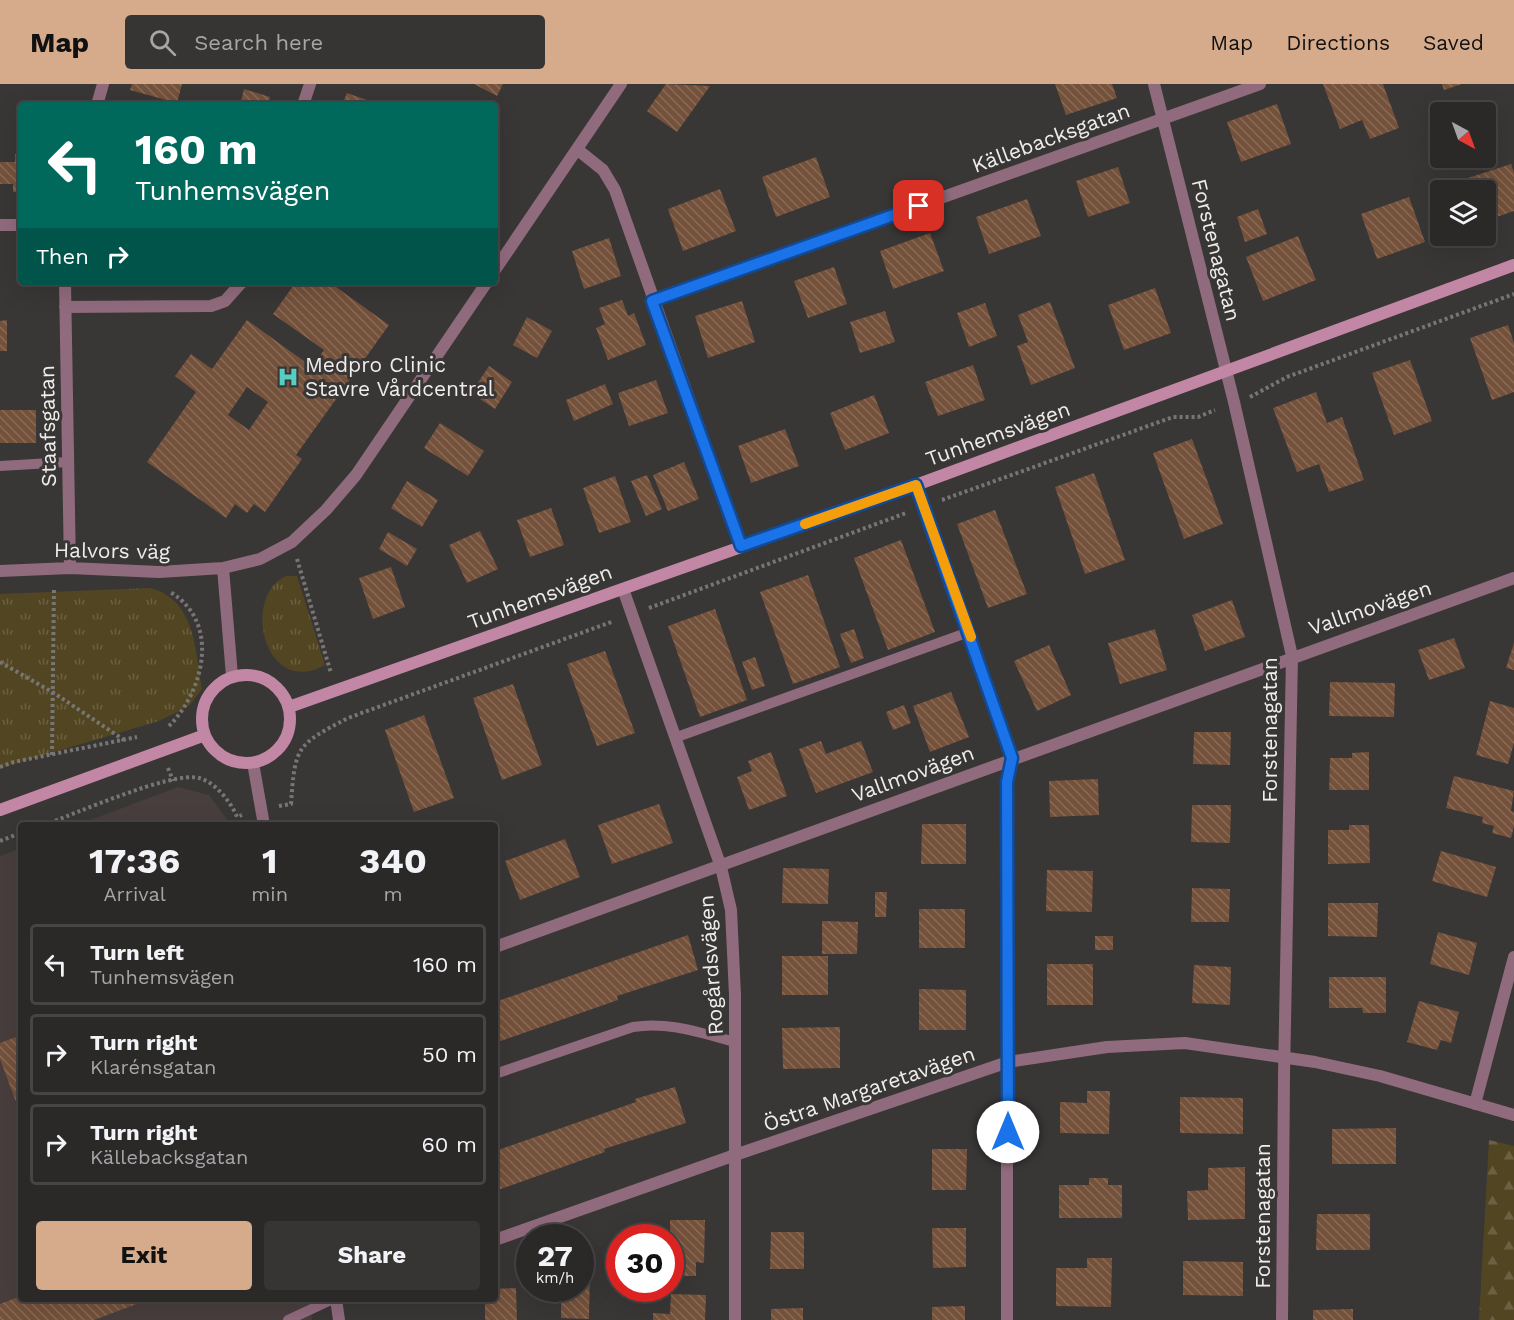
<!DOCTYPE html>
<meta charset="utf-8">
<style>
body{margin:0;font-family:"Work Sans",sans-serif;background:#373434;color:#f1f3f6;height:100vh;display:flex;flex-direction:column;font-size:22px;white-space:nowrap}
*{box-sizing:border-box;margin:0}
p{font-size:20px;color:#a6a6a8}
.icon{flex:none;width:33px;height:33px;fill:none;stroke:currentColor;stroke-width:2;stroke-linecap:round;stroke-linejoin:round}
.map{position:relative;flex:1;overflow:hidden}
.sheet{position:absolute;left:18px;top:738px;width:480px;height:480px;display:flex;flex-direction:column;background:#2b2828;border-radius:6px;box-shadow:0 6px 24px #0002,0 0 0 2px #474445}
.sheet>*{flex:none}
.guide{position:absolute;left:18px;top:18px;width:480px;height:183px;border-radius:6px;box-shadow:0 6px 24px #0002,0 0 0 2px #474445;background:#00695c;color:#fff;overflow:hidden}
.needle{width:39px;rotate:139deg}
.tools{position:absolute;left:1430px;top:18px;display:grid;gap:12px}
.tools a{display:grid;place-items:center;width:66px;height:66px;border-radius:6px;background:#2b2828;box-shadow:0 6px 24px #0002,0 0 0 2px #474445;font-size:30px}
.speed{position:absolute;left:516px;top:1140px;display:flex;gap:12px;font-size:30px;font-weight:700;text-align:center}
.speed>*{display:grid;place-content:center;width:78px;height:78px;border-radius:50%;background:#2b2828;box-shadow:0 6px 24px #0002,0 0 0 2px #474445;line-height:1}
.speed small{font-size:15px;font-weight:400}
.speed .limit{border:9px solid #d22;background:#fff;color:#111}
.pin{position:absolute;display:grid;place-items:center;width:51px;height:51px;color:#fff;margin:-26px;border-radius:12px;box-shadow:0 3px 9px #0006}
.me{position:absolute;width:66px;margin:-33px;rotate:0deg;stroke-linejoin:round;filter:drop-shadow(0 0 4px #0008)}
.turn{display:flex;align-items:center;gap:21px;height:126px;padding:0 18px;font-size:27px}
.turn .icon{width:78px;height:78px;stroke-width:2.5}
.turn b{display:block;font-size:42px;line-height:51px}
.then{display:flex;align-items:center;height:57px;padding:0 18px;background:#0003;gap:12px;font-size:22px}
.eta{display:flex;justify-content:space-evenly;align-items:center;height:102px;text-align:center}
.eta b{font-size:36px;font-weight:700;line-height:42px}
.button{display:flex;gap:12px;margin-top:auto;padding:12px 18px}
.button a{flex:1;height:69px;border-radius:6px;background:#d6ab8b;color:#111;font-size:24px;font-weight:700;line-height:69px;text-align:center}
.button a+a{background:#373434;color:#f1f3f6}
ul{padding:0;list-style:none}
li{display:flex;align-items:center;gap:18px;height:81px;margin:0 12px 9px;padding:0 6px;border:3px solid #474445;border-radius:6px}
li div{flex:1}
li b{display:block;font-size:22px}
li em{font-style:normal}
header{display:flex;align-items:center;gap:36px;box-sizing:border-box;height:84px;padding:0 30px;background:#d6ab8b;color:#111}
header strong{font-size:28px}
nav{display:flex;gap:33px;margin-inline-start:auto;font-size:21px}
.search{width:420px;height:54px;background:#373434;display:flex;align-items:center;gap:15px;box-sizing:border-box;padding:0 21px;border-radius:6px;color:#a6a6a8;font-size:22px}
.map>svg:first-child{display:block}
.built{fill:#483e3d}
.grass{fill:url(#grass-tufts)}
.forest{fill:url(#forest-firs)}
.building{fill:url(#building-back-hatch);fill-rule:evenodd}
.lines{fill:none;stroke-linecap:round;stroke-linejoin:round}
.path{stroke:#787675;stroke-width:4;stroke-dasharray:3 3;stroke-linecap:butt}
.lane{stroke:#906b7d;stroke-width:10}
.street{stroke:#906b7d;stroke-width:12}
.secondary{stroke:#c187a4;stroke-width:12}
.route-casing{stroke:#114b97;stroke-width:15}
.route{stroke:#1a73e8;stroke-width:10}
.slow{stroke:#f59e0b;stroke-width:10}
.labels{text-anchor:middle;stroke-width:6;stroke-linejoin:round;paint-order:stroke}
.street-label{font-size:21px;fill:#efedec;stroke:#393636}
.poi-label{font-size:21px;fill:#efedec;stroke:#393636;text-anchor:start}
</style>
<header>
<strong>Map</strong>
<div class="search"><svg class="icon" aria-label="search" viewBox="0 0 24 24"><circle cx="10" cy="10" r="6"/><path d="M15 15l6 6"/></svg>Search here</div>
<nav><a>Map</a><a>Directions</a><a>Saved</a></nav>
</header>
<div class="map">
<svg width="1514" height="1236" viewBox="0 0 1514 1236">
<defs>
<pattern id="grass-tufts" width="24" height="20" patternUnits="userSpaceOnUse" patternTransform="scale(1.5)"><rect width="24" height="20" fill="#524522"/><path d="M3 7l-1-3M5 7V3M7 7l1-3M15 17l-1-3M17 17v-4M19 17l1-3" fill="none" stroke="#6b6042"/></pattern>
<pattern id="forest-firs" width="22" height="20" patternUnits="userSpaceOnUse" patternTransform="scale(1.5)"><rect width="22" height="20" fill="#524522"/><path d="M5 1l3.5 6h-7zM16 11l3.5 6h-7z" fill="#6b6042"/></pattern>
<pattern id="building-back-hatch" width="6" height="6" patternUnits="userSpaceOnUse" patternTransform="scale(1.5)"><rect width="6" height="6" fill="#74513a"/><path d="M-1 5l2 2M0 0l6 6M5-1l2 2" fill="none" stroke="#886a57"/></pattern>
</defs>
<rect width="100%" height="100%" fill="#393636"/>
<path class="built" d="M178,703l31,8 22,30h-154z
M21,764v451h289l2,21h-312v-464z"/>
<path class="grass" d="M286,492h11l28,89c-61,34 -84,-69 -39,-89z
M150,504c46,12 45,62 52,101l-13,17 -30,15 -159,47v-174z"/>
<path class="forest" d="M1489,1056l25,6v174h-35z"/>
<path class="building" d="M132,0h50l-5,19 -47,-13z
M474,0h29l-6,12z
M666,0l44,2 -33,46 -30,-21z
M1055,0h57l5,14 -51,17z
M1323,0h60l16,44 -29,11 -8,-19 -22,9z
M1442,0h20l-18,6z
M244,5l26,8 -2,8h-28z
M347,9l34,12h-39z
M1277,20l14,40 -50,18 -14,-40z
M15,70h6v38h-8v-8h-13v-22h15z
M816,73l14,40 -54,20 -14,-40z
M1511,80l3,8v39l-29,10v-31h-19l-4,-10z
M1118,83l12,36 -42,14 -12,-36z
M720,105l16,42 -53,20 -15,-42z
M1409,113l16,45 -48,17 -16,-45z
M1027,115l14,37 -52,18 -13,-37z
M1258,125l9,25 -22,8 -8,-25z
M930,149l14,38 -51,18 -13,-38z
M1298,152l18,44 -53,21 -17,-44z
M609,154l12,38 -37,13 -12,-38z
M834,183l13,37 -39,14 -14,-37z
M296,198h33l60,43 -93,130 6,4 -37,53 -11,-8 -7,9 -12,-9 -9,14 -79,-56 49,-70 -21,-16 16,-22 21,15 35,-49 65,47 12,-17 -51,-36zM247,303l21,15 -19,28 -21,-15z
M1155,204l16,45 -47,17 -16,-45z
M622,216l6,16 6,-3 12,32 -38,15 -12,-32 9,-4 -6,-16z
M742,217l13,41 -47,16 -13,-42z
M1050,218l25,66 -44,17 -14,-39 11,-4 -10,-27z
M985,219l12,33 -28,11 -12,-34z
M885,227l10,31 -35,11 -10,-31z
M527,233l25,14 -15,27 -24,-13z
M7,236v31h-7v-30z
M1508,241l6,18v49l-22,8 -22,-62z
M1410,276l22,61 -38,14 -22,-62z
M973,281l12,35 -47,16 -13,-34z
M489,282l23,16 -17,27 -24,-16z
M656,296l12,33 -39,13 -11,-33z
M605,300l8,20 -39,17 -8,-21z
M1316,308l11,31 15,-6 22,63 -35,12 -10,-28 -22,8 -24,-64z
M874,311l15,38 -44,17 -15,-37z
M0,326h36v33h-36z
M440,339l44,28 -16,25 -44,-28z
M785,345l14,37 -48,17 -13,-37z
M1192,355l31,85 -39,15 -31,-86z
M684,378l15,37 -31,12 -15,-36z
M1094,389l31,87 -40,14 -30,-87z
M647,391l15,34 -16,7 -15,-35z
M615,392l16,46 -32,11 -16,-45z
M407,397l31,19 -16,27 -31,-19z
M551,424l13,37 -34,12 -13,-37z
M995,426l32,84 -39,14 -31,-84z
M480,447l18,38 -31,14 -18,-38z
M388,448l29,17 -10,17 -28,-17z
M901,456l34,92 -47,18 -34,-92z
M391,483l14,40 -32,12 -14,-41z
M808,491l32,92 -47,17 -33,-92z
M1232,516l13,37 -40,14 -13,-36z
M715,525l32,91 -47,17 -32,-91z
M854,545l10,29 -13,5 -11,-29z
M1155,545l12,41 -47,14 -12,-41z
M1454,554l11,30 -36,12 -11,-30z
M1514,559v27l-8,-2z
M1049,561l22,50 -34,16 -23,-50z
M605,567l30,82 -38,13 -30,-82z
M755,573l10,29 -13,4 -10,-28z
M1330,598l65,1 -1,34 -65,-1z
M513,600l29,81 -40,15 -29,-82z
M951,608l18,45 -39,15 -17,-46z
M1490,617l24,7v35l-6,21 -32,-9z
M904,621l7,18 -18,7 -7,-18z
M424,631l30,83 -40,14 -29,-82z
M1194,648h37l-1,33 -37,-1z
M821,657l5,13 35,-13 12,31 -57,21 -17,-44z
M771,668l16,44 -38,14 -12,-33 15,-6 -4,-10z
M1369,668v38h-40l1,-32h22v-5z
M1454,692l60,15 -3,20 3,1v14l-3,12 -19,-5 2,-7 -12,-3 1,-6 -37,-9z
M1098,695l1,36 -49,2 -1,-36z
M659,720l14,39 -61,21 -14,-39z
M1192,721h39l-1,38 -39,-1z
M922,740h44v40h-45z
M1349,741h20l1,38 -42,1v-34h21z
M565,755l15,38 -60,23 -15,-39z
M1441,767l55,16 -9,30 -55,-16z
M783,784l46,1 -1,35 -46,-1z
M1047,786l46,1 -1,41 -46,-1z
M1192,804l38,1 -1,33h-38z
M875,808h12l-1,25h-11z
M1328,819h50l-1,34 -49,-1z
M919,825h46v39h-46z
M822,837l36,1 -1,32h-35z
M1438,848l39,11 -8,32 -39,-11z
M688,851l10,35 -81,26 1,4 -123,43v-41z
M1095,852h18v14h-18z
M782,872h46v39h-46z
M1047,880h46v41h-46z
M1194,881l37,2 -1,38 -38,-2z
M1329,893h57v36h-23l-1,-5h-33z
M919,905l47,1v40h-47z
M1419,917l40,11 -8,31 -10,-3 -4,10 -30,-8z
M840,943v41l-57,1 -1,-41z
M21,951v75h-2l-19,-51v-16z
M675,1003l11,36 -82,26 1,3 -110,39v-40l141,-49 -1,-3z
M1087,1007h23l-1,43 -49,-1v-31l27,1z
M1180,1013l63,1v36l-63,-1z
M1396,1044v36h-64v-35z
M932,1065h35l-1,41h-34z
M1245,1083v52l-57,1 -1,-29 21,-1v-22z
M1089,1094h19v7h14v33h-63v-33h30z
M1317,1130h53v36h-54z
M670,1136h35l-1,43 -8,-1v14h-25z
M932,1144h34v39l-33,1z
M771,1148h33v37h-34z
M1087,1174h25l-1,49 -55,-1v-38h31z
M1183,1177l60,1v34l-60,-1z
M580,1179h10l-1,56 -28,-1v-17h-7v-13h26z
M516,1204l1,32h-32v-21h10v-10z
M671,1210l35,1 -1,25h-52v-7l17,1z
M21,1212v3h129l-56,21h-94v-16z
M965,1222v14h-33v-13z
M803,1224v12h-32v-11z
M1353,1225v11h-40v-10z"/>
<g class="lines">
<path class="path" d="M1250,313l37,-20 227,-83
M942,416l231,-83h25l17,-7
M297,475l34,114
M649,524l257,-95
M0,578l54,31 70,47
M169,642c35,-35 52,-104 1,-134
M52,671l2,-168
M0,683l14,-5 123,-25
M168,684l5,13
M279,722l12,-2c4,-59 6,-59 57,-86l266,-97
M44,741c31,-11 127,-54 155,-47 16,4 32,24 38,39l5,-2
M0,757l21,-8"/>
<path class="lane" d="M0,382l68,-4
M677,653l292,-105
M495,990l138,-47c35,-6 68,6 102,15
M288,1236l45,-21"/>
<path class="street" d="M1154,0l80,318 58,254 -8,419 -2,245
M97,21l6,-21
M303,21l7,-21
M578,66l25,20 12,20 126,356
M0,141h21
M495,186l126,-186
M65,198l5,286
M652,217l608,-217
M65,223l146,-1 14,-5 17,-19
M916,401l97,273 -6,24v538
M223,484l9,108
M0,487l70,-3 89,4 64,-4 37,-9 32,-17 34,-32 30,-35 131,-193
M623,505l98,278 10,43 4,85v325
M253,679l11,62
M495,863l1019,-369
M1475,1020l39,-147
M495,1156l240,-85 273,-93 99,-15 78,-4 130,19 65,14 134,39
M336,1215l3,21"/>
<path class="secondary" d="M202 635a44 44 0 1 1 88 0a44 44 0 1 1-88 0Z
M289,623l627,-222 598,-220
M0,726l205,-75"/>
</g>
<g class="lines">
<defs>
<path id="route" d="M919,122l-267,95 89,245 175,-61 96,273 -5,24 1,350"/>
</defs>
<use href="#route" class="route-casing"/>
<use href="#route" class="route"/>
<path class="slow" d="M805,440l111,-39 55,152"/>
</g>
<defs>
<symbol id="hospital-bare" viewBox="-9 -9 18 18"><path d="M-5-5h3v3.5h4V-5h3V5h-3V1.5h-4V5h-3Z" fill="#56cec4" stroke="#393636" stroke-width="2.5" paint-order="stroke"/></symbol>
</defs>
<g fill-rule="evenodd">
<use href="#hospital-bare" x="273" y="278" width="30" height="30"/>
</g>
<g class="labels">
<g class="street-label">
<text transform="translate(1051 54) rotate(-20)" y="7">Källebacksgatan</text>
<text transform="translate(1216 166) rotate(76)" y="7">Forstenagatan</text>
<text transform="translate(48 342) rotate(-91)" y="7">Staafsgatan</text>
<text transform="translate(998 350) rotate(-20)" y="7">Tunhemsvägen</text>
<text transform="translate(112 467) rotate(1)" y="7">Halvors väg</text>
<text transform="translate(540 513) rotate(-20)" y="7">Tunhemsvägen</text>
<text transform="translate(1370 524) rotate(-19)" y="7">Vallmovägen</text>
<text transform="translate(1270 646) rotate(-90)" y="7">Forstenagatan</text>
<text transform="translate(913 690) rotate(-20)" y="7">Vallmovägen</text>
<text transform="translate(711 881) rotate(-94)" y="7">Rogårdsvägen</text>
<text transform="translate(869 1005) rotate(-19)" y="7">Östra Margaretavägen</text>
<text transform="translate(1263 1132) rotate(-90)" y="7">Forstenagatan</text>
</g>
<g class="poi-label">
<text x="305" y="288">Medpro Clinic<tspan x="305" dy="24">Stavre Vårdcentral</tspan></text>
</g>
</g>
</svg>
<div class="tools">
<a><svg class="needle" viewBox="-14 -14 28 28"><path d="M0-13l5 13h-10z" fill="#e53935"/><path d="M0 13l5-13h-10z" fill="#a6a6a8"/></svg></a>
<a><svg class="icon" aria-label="layers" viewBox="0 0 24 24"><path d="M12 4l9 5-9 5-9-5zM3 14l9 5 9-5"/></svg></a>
</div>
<div class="speed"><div>27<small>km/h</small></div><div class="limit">30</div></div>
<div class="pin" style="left:919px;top:122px;background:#d93025"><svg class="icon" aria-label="arrive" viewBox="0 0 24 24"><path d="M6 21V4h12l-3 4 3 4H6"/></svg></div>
<svg class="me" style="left:1008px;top:1048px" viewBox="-20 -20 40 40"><circle r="19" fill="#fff"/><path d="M0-13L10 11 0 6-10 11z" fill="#1a73e8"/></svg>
<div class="guide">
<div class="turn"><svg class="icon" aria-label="left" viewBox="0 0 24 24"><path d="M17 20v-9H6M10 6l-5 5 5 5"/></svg><div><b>160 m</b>Tunhemsvägen</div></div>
<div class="then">Then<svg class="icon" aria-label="right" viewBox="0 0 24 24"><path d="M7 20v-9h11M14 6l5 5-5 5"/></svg></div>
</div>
<section class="sheet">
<div class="eta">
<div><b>17:36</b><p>Arrival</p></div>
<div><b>1</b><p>min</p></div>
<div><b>340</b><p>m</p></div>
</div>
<ul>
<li><svg class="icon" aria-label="left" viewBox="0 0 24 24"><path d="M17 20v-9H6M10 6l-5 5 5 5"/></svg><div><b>Turn left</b><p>Tunhemsvägen</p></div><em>160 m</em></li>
<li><svg class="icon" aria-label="right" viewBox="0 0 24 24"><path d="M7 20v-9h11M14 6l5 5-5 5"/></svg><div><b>Turn right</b><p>Klarénsgatan</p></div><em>50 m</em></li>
<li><svg class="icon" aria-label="right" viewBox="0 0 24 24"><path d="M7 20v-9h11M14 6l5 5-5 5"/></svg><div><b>Turn right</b><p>Källebacksgatan</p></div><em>60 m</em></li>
</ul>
<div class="button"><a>Exit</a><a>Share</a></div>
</section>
</div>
